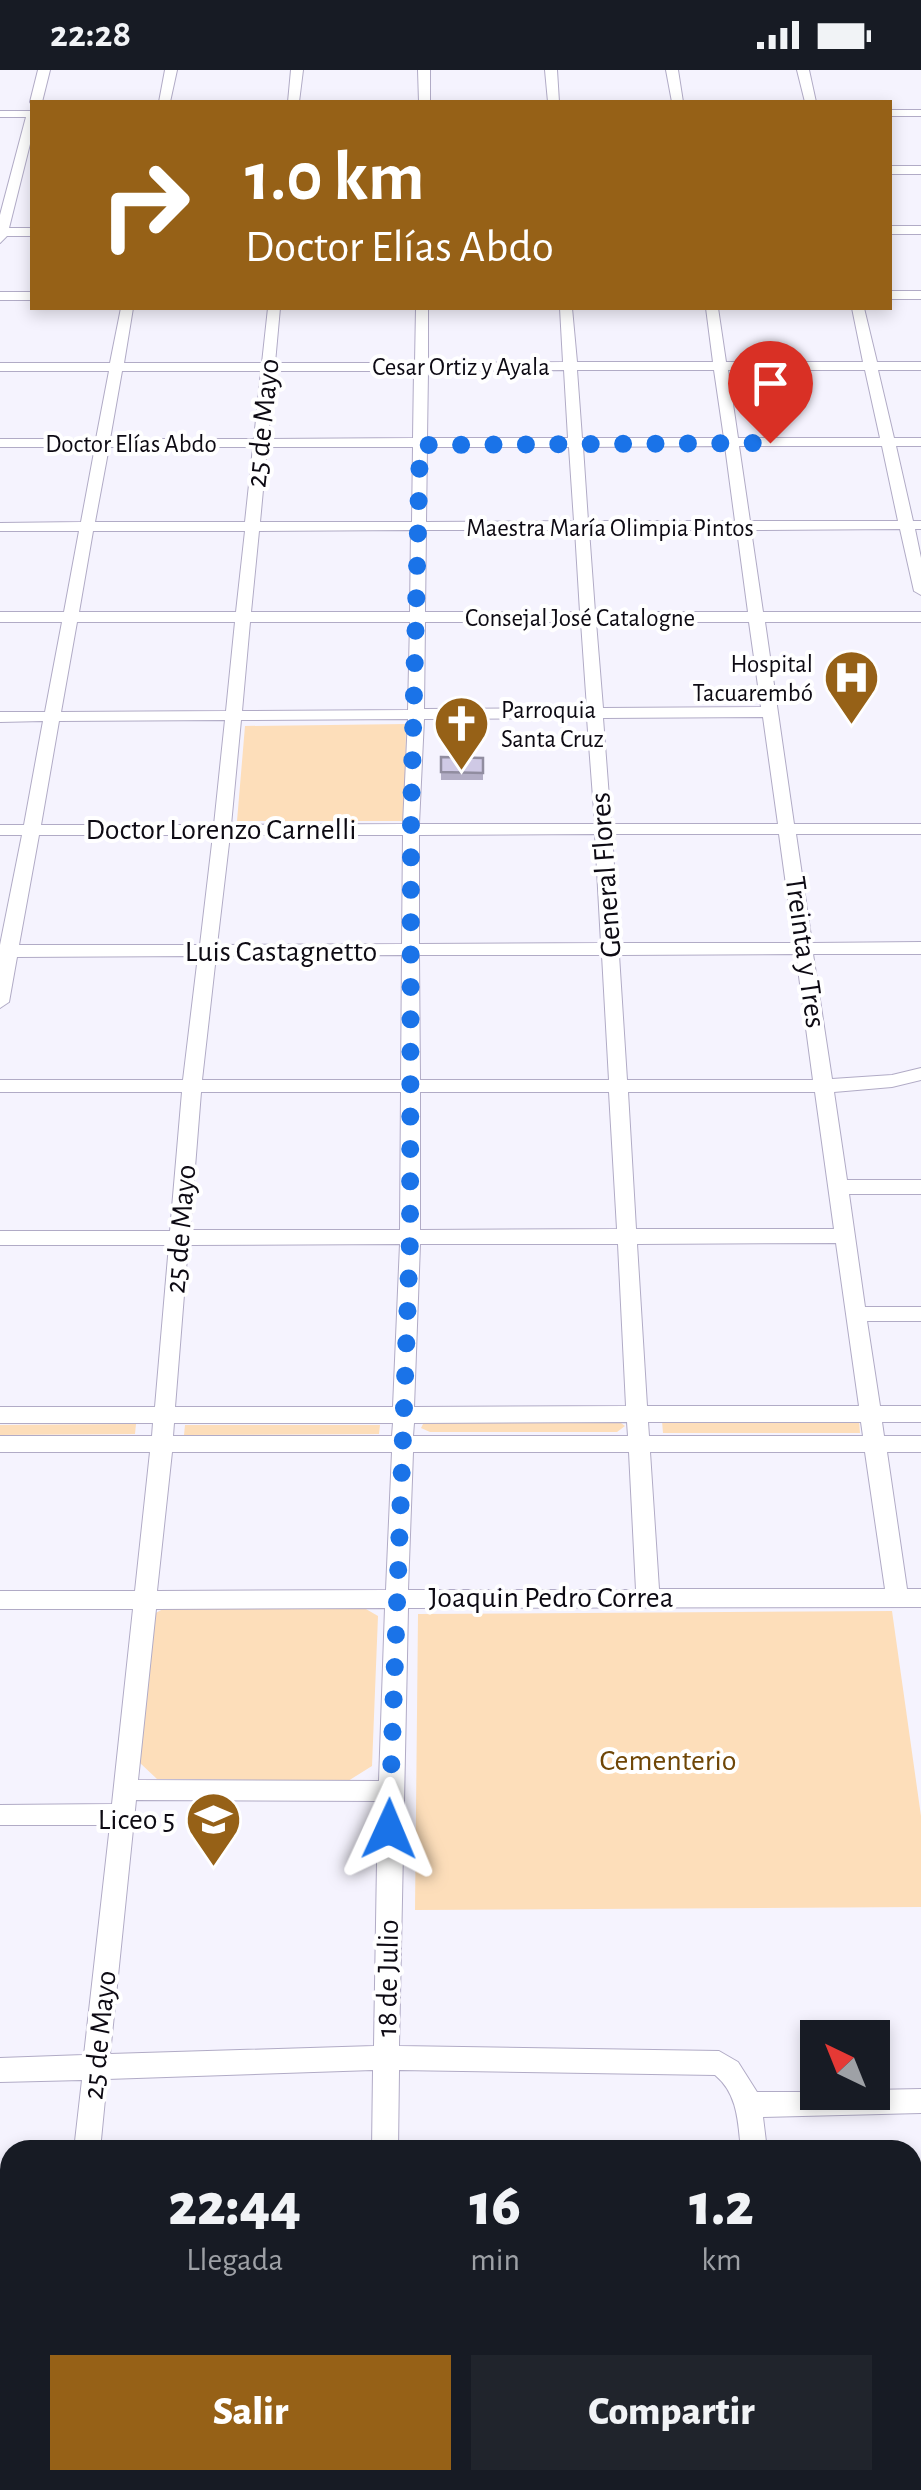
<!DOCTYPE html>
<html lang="es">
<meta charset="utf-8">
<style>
body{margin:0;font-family:"Alegreya Sans",sans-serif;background:#20242c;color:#f1f3f6;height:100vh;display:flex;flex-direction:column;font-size:38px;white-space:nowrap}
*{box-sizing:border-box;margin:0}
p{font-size:32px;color:#9ea1a6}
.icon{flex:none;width:55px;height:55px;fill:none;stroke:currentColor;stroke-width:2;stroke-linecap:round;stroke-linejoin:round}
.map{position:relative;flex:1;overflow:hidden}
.panel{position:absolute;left:0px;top:2070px;width:922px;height:350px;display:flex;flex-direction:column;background:#171b24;border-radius:30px 30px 0 0;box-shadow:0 5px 15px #0003}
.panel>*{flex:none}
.banner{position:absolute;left:30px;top:30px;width:862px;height:210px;border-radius:0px;box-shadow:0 5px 15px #0003;background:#966117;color:#fff;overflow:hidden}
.needle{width:65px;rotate:317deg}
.controls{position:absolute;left:800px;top:1950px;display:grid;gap:20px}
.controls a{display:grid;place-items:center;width:90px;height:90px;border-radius:0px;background:#171b24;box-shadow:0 5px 15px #0003;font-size:50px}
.pin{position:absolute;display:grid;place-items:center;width:85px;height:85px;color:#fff;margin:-102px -42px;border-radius:50% 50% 50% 0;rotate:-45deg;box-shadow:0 0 10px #0007}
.pin .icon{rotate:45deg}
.me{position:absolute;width:110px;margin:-55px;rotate:1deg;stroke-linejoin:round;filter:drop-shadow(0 0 8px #0008)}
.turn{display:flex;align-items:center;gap:35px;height:210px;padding:0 50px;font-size:45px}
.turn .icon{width:130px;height:130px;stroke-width:2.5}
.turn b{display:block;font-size:70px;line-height:85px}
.eta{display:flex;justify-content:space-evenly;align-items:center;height:170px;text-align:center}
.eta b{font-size:60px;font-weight:800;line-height:70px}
.button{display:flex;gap:20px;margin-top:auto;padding:20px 50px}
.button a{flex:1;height:115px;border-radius:0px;background:#966117;color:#fff;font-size:40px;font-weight:800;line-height:115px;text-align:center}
.button a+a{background:#20242c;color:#f1f3f6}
.status{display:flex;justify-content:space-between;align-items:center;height:70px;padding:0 50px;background:#171b24;direction:ltr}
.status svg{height:28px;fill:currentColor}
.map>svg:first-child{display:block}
.green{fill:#fddeba}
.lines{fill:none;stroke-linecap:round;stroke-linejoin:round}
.minor-casing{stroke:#b1abc6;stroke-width:2}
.minor{fill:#fff;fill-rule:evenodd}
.wall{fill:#b2adc5}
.building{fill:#cfc9e5;stroke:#918da0;stroke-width:2.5}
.route{stroke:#1a73e8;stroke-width:18;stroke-dasharray:0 32.4}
.labels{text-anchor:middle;stroke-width:8;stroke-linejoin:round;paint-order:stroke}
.far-street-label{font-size:25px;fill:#0d0a13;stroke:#fff}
.far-poi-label{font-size:25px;fill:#0d0a13;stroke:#fff;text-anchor:end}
.street-label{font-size:30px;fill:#0d0a13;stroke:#fff}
.park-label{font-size:30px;fill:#6f4606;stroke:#fff}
.poi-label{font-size:30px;fill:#0d0a13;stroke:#fff;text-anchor:end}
</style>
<div class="status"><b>22:28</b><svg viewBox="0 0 49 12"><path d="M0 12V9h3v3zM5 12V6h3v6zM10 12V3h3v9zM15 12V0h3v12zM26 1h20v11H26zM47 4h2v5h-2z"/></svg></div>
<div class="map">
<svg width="921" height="2420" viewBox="0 0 921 2420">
<rect width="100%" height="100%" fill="#f5f3fe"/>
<path class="green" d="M406,654l-1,97h-168l8,-95z
M617,1350l8,6 -8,6h-187l-9,-4 3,-6z
M662,1351h197l1,12h-197z
M136,1354l-1,10 -135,1v-10z
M185,1355h195l-1,9 -195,1z
M170,1535h189l19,11 -6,150 -24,15 -191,-2 -18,-17 15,-148z
M892,1541l29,205v91l-506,3 3,-296z"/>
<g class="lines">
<defs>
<path id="minor" d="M38,0h12l-8,32 -10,3 -2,-3z
M165,0h12l-7,32h-11z
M291,0h12l-4,32h-11z
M418,0h12v32h-11z
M545,0h12l2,32h-11z
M666,0h12l5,32h-11z
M797,0h12l7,32h-11z
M890,40h31v6h-31z
M0,41h32v25l-23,92h23v8h-25l-7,7v-28l26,-98h-26z
M890,96h31v8h-31z
M890,156h31v8h-31z
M890,221h31v8h-31z
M0,222h32v8h-32z
M121,238h12l-9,55h138l6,-55h12l-5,55h140l1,-55h12v55l135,-1 -3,-54h12l5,54h136l-7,-54h12l8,54h137l-11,-54h12l13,54h44v8h-43l16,68h27v8h-25l17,75h8v8h-6l6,29v37l-7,-4 -14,-62 -149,1 12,82h158v10h-156l29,202h127v10h-125l16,109 109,-1v12h-108l19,125 60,-4 29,-7v12l-29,7 -58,5 13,88h74v14h-72l16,113h56v14h-54l13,85h41v16h-39l2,14h37v16h-34l20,137h14v18l-513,1 -9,438 320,5 19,11 19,30h115v-2l49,-1v24l-158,4 4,33h-26c-3,-28 -3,-56 -26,-75l-316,-5 -1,80h-26l1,-80 -266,9 -7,71h-26l8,-70 -82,2v-24l84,-3 26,-230h-110v-20l112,-1 21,-195h-133v-18h135l15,-139h-150v-16h152l1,-13h-153v-16h155l14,-162h-169v-14h170l12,-139h-182v-12h183l15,-124 -181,1 -8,45 -9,6v-63l22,-110h-22v-10h24l19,-104 -43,1v-10h45l17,-90h-62v-10h64l15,-81h-79v-8l81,-1 14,-75h-95v-8h96l13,-68h-109v-8h110zM564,300l4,68h-141l1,-67zM577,300h137l10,68h-142zM728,300h137l15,68h-142zM122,301h139l-7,68h-144zM274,301h140l-1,67 -145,1zM725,376l10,75h-147l-5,-74zM739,376h143l16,75h-148zM109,377h144l-8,75h-150zM267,377h146l-1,75h-152zM427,377h142l5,74 -148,1zM411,460l-1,82h-159l8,-81zM426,460h149l5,82h-155zM589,460h148l11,82h-153zM93,461h152l-9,81h-157zM77,552h158l-9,89 -165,1zM250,552h160l-2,88 -166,1zM425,552h156l6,86 -163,1zM596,552h153l12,85 -158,1zM763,647l15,107h-167l-8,-106zM587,648l8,106h-176l5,-105zM408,649l-5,105 -172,1 10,-105zM225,650l-11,105h-173l18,-104zM595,764l6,109 -182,1v-109zM612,764h167l15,109h-175zM39,765h174l-13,110h-181zM230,765h173l-1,109 -185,1zM796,884l17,126h-186l-8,-125zM402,885l-1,125h-199l14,-124zM419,885h183l7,125h-189zM201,1022h200l-1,138h-210zM420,1022h189l8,137 -197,1zM628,1022h187l19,137h-198zM836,1173l23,163h-212l-10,-162zM400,1174l-7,163h-218l13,-162zM420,1174h198l8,162 -212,1zM627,1352l1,14h-215l1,-13zM648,1352h213l2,14h-214zM174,1353h219l-1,13h-219zM172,1382h220l-6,138 -229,1zM413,1382h216l7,138h-228zM650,1382h215l20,137h-226zM385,1538l-6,173 -241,-1 18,-171zM136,1730l242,1 -4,245 -264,8z
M912,2292h9v28h-9z
M39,2410h28l-1,10h-28z
M365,2410h28v10h-28z
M691,2410h28l1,10h-28z"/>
</defs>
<use href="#minor" class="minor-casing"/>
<use href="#minor" class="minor"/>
</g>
<path class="wall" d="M441,687l42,1v22h-42z"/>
<path class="building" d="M441,687l42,1v15l-42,-1z"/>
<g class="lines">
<path class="route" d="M389,1759l21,-590 1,-423 9,-371 350,-2"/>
</g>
<defs>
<symbol id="hospital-pin" viewBox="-11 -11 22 30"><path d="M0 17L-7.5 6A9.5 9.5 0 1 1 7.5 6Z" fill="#966117" stroke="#fff"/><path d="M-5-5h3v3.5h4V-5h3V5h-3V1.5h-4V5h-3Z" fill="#fff"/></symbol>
<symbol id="church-pin" viewBox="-11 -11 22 30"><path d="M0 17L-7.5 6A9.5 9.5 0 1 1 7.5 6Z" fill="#966117" stroke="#fff"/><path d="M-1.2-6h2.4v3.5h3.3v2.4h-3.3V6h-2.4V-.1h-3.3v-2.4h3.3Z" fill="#fff"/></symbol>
<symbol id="school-pin" viewBox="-11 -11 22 30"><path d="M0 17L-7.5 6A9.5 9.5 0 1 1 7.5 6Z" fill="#966117" stroke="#fff"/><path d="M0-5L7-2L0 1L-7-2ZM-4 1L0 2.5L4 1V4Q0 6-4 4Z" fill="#fff"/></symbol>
</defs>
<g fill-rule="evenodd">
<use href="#hospital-pin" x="820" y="576" width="63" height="86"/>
<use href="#church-pin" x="430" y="622" width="63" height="86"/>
<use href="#school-pin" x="182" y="1718" width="63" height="86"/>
</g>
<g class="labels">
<g class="far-street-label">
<text x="461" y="305">Cesar Ortiz y Ayala</text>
<text x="131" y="382">Doctor Elías Abdo</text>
<text x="610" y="466">Maestra María Olimpia Pintos</text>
<text x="580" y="556">Consejal José Catalogne</text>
</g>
<g class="far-poi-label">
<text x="813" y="602">Hospital<tspan x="813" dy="29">Tacuarembó</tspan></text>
<text x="501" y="648" text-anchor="start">Parroquia<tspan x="501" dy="29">Santa Cruz</tspan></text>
</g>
<g class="street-label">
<text transform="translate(262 353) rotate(-84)" y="10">25 de Mayo</text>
<text x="221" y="769">Doctor Lorenzo Carnelli</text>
<text transform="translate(605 805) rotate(-94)" y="10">General Flores</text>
<text x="281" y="891">Luis Castagnetto</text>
<text transform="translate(806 882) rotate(82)" y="10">Treinta y Tres</text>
<text transform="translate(180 1159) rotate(-85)" y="10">25 de Mayo</text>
<text x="551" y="1537">Joaquin Pedro Correa</text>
<text transform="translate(387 1908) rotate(-89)" y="10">18 de Julio</text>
<text transform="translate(99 1965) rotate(-84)" y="10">25 de Mayo</text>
</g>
<g class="park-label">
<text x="668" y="1700">Cementerio</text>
</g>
<g class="poi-label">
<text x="175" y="1759">Liceo 5</text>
</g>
</g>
</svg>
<div class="controls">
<a><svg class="needle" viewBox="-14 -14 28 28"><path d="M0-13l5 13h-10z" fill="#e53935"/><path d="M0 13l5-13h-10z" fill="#9ea1a6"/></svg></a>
</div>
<div class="pin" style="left:770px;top:373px;background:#d93025"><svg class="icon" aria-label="arrive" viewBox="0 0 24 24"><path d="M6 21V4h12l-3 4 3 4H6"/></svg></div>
<svg class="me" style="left:389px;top:1759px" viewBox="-20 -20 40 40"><path d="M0-17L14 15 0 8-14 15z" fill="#1a73e8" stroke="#fff" stroke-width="4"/></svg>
<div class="banner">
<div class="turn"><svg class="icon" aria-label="right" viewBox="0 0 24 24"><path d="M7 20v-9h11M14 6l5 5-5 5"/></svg><div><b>1.0 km</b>Doctor Elías Abdo</div></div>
</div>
<section class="panel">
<div class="eta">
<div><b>22:44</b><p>Llegada</p></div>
<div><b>16</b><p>min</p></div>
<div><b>1.2</b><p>km</p></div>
</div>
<div class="button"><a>Salir</a><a>Compartir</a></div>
</section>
</div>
